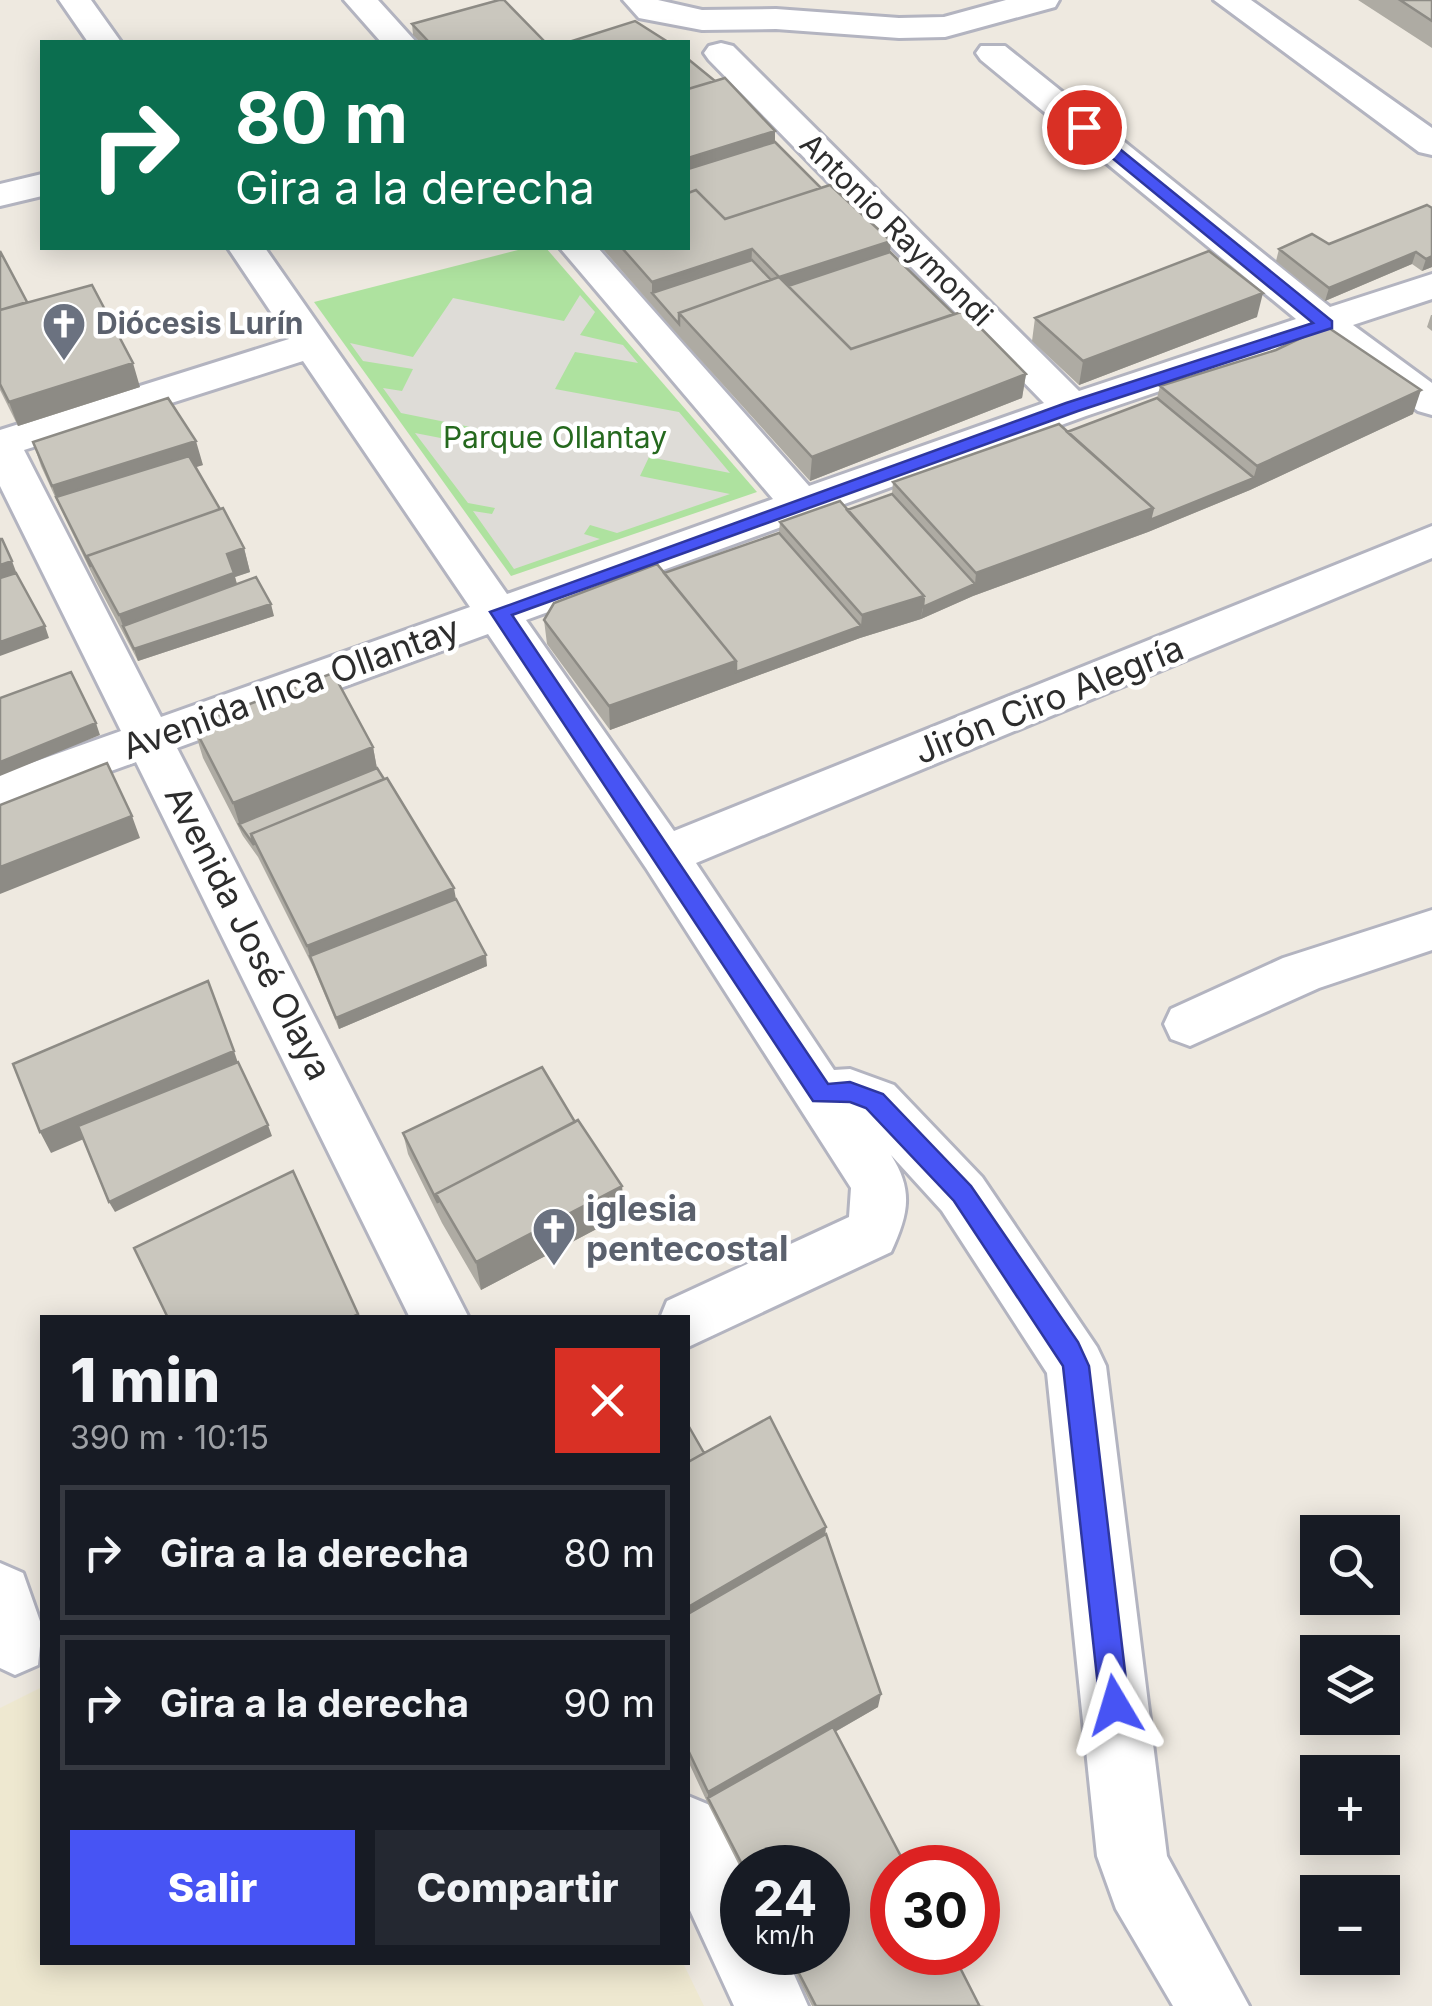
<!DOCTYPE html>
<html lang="es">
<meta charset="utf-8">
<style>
body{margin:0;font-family:Inter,sans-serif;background:#242831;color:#f1f3f6;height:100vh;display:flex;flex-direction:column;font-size:38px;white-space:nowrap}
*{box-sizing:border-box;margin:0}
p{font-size:32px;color:#9ea1a6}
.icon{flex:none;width:55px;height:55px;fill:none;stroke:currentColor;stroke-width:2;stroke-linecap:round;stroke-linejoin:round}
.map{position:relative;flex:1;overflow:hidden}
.panel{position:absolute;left:40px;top:1315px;width:650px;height:650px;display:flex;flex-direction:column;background:#171b24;border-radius:0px;box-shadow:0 5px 25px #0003}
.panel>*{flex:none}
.guide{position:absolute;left:40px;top:40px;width:650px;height:210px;border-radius:0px;box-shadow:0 5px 25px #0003;background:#0b6e4f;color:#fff;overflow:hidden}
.buttons{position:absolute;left:1300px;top:1515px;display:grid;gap:20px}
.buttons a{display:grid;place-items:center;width:100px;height:100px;border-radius:0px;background:#171b24;box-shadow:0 5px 25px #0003;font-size:50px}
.speed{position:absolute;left:720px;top:1845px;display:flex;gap:20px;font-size:50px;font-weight:700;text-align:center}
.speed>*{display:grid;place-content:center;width:130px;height:130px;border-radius:50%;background:#171b24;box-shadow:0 5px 25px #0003;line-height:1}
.speed small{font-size:25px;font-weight:400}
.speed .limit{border:15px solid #d22;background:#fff;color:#111}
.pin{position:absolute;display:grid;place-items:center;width:85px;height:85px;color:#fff;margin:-42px;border:5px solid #fff;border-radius:50%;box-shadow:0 2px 10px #0007}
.me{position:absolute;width:110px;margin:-55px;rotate:353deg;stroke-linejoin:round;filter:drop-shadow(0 0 8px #0008)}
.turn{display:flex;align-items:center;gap:35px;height:210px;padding:0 30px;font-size:45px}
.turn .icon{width:130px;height:130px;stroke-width:2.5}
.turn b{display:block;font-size:70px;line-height:85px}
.round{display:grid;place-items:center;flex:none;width:105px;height:105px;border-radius:0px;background:#242831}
.overview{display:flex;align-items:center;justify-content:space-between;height:170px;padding:0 30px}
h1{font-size:60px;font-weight:800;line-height:75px}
.action{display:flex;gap:20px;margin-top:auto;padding:20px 30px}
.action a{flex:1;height:115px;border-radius:0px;background:#4754f4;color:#fff;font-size:40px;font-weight:800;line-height:115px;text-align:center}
.action a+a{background:#242831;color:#f1f3f6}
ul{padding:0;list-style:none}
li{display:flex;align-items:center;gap:30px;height:135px;margin:0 20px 15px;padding:0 10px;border:5px solid #363941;border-radius:0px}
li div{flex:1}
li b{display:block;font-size:38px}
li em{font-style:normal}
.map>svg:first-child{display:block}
.education{fill:#eee8d0}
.green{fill:#aee29f}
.plaza{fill:#dedcd7}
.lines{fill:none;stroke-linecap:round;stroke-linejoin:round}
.minor-casing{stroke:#b3b4c0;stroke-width:6}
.minor{fill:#fff;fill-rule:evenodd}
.wall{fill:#aeaba3}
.shaded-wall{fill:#8d8b85}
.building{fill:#cac7be;stroke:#8d8b85;stroke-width:2.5}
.route{fill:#4754f4;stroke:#2e379f;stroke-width:2.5}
.labels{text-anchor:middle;stroke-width:9;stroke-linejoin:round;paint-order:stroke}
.far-street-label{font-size:30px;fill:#2d2d2d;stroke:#fff}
.far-worship-label{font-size:30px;font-weight:bold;fill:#5b616d;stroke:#fff;text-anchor:start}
.far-park-label{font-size:30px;fill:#25691e;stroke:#fff}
.street-label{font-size:35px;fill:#2d2d2d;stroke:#fff}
.worship-label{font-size:35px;font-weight:bold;fill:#5b616d;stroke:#fff;text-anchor:start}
</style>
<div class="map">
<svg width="1432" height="2006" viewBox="0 0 1432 2006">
<rect width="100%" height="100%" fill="#eee9e0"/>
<path class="education" d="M42,1687v275l641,1 21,43h-704v-298z"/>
<path class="green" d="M526,248h20l211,244 -246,84 -197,-274z"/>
<path class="plaza" d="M580,295l15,17 -15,23 43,10 15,18 -63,-11 -20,37 124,23 51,61 -81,-16 -9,19 90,18 -113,39 -27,-8 -6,9 16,5 -86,30 -41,-58 19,3 3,-6 -27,-5 -53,-70 77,15 8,-15 -99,-20 -18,-25 19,3 11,-22 -50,-8 -13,-18 63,14 40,-59 111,23z"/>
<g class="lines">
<defs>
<path id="minor" d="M59,0h32l30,42h-33z
M344,0h34l38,42h-35z
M623,0h35l44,10 74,-1 123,9 45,-1 62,-17h53l-4,7 -110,30 -46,1 -123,-9 -74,1 -63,-12z
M1214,0h37l181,128v27l-13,-3z
M721,43l12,3 346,345 217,-72 -315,-259 -5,-7 5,-7h24l325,261 102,-33v25l-79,26 79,58v32l-14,-4 -99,-74 -233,79 -560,204 148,211 758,-305v32l-736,305 138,207 16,-1 44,16 88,92 115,170 9,19 61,490 82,150h-76l-57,-97 -19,-53 -50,-483 -105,-162 -51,-56c23,36 17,60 0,97l-203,95v-29h-28l7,-17 182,-84 2,-29 -205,-320 -158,-234 -311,114 292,570h-59l-274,-556 -136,49v-37l121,-43 -121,-245v-56l289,-91 -61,-91h37l242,346 266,-95 -213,-251h38l211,238 235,-83 -335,-343 -5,-7 5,-7zM303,361l167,246 -309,110 -137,-267z
M42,174v22l-42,10v-22z
M1432,910v40l-113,38 -129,58 -19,-7 -7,-15 7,-15 112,-51z
M0,1563l23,10 19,54 -4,38 -23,10 -15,-7z
M688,1796l24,10 30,63v83h42l24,54h-74l-46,-100z"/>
</defs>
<use href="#minor" class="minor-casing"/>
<use href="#minor" class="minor"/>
</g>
<path class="wall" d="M1358,0h74v48z
M412,24l133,18h-125l-7,-7z
M775,131v11l46,46 133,126 72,60 -4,24 -212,83 -130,-144 -78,-89h86z
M1432,208v59l-10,4 -10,-7 -87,37 -49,-40 3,-12 50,-5z
M0,251l27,52 113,84 -122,39 -18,-36z
M1431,315h1v16l-5,-4z
M1257,317l-178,68 -47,-44 3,-23z
M1160,386l253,28 -163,76 -102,42 -175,64 -52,23 -61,19 -250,92 -63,-86 -3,-24 120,-47 115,-40 1,-11 67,-12 45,-16 1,-12 174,-50 90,-34z
M33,442l170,23 -8,2 49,81 6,24 -15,5 2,7 37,32 -136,45 -43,-81 -34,-70 -20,-44z
M193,725l180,22 4,21 79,131 31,67 -148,63 -26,-62 -55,-110 -15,-21 -40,-78z
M403,1133l222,81 -144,76 -39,-67 -34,-69z
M688,1425l16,28 122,81 52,173 -43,25 144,273 6,1h-173l-27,-54h43v-84h-86v3l-34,-67 -20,-43z"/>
<path class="shaded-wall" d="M775,131v23l-87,28v-24z
M891,241l-2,24 -101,33 -9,-21z
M752,249l-1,24 -99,20v-11z
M1416,252l-4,12 -87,37 4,-13z
M1432,256v11l-10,4 4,-12z
M1263,293l-6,24 -178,68 4,-24z
M133,363l7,24 -122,39 -9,-24z
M1026,374l-4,24 -212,83 2,-24z
M1421,390l-8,24 -163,76 7,-24z
M196,441l7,24 -141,44 -6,-12 -4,-11z
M1254,478l-4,12 -102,42 -175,64 -52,23 2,-12 52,-23 1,-11 177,-65z
M244,548l6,24 -15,5 5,19 -117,30 -4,-11 108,-61z
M12,561l9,24 -21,7v-27z
M924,596l-3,23 -61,19 -250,92 -1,-24 127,-45 125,-35 1,-11z
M271,604l3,12 -136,45 -4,-12z
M45,626l4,12 -49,18v-14z
M96,723l4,12 -100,41v-14z
M373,747l6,33 -140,44 4,12 -10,-33z
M132,816l8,22 -140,56v-27z
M454,888l4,22 -148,46 3,11 -6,-21z
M486,955l1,11 -148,63 -3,-11z
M234,1051l7,21 -190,81 -11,-21z
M268,1125l4,11 -157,76 -6,-10z
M622,1186l3,28 -144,76 -5,-28z
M826,1527l-2,23 -136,79v-22z
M881,1694l-3,13 -167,96 -3,-5v-6z"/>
<path class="building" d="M499,0h5l41,42h-116l-17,-18z
M1400,0h32v21z
M635,21l33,21h-99z
M688,59l27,22 -27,8z
M725,78l50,53 -87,27v-69z
M775,142l46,46 -96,31 -29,-29 -8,3v-24z
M830,185l61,56 -112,36 72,72 113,-38 62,63 -214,83 -133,-144 100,-36 -27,-28 -100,33 -30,-34h66v-55l8,-3 29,29z
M1427,205l5,3v48l-6,3 -10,-7 -87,36 -50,-39 33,-15 17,10z
M0,251l27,51 -27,8z
M1209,251l54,42 -180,68 -48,-43z
M890,252l64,62 -103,35 -63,-63z
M752,260l19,20 -92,33v11l-27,-31z
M92,285l41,78 -124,39 -9,-18v-74z
M1326,326l95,64 -164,76 -97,-80 116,-36z
M168,398l28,43 -144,45 -19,-44z
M1157,398l97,80 -104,42 3,-12 -86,-76z
M1059,424l94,84 -177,65 -83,-91z
M189,456l31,53 -133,47 4,11 -35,-70z
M892,494l83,90 -52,23 1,-11 -77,-86z
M840,501l84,95 -62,19 -82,-93z
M223,508l21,40 -17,6 7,19 -115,42 -32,-59z
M779,533l82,93 -125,46v-11l-72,-88z
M0,539h2l10,22 -12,4z
M657,564l79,97 -127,45 -65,-86 10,-17z
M16,573l29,53 -45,16v-64z
M256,577l15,27 -137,45 -11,-23z
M71,672l25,51 -96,39v-64z
M333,673l40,74 -140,56 -40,-78z
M107,763l25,53 -132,51v-62z
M377,768l7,11 -133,55 3,11 -15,-21z
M387,778l67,110 -147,58 -56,-112z
M456,899l30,56 -150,63 -26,-62z
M208,981l26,70 -194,81 -27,-68z
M238,1062l30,63 -159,77 -31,-76z
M542,1067l33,55 -139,72 2,9 -35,-70z
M578,1120l44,66 -146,76 -40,-68z
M293,1171l65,143 -8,4h-182l-34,-70z
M770,1417l56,110 -138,80v-145z
M688,1425l16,28 -16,9z
M826,1534l55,160 -173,98 -20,-42v-136z
M833,1727l74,141h-15v84h60l27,53 -2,1h-161l-28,-54h40v-84h-84l-36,-70z"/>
<path class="route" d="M1078,124h11l243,197v7l-254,83 -566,204 316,469 22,-2 33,12 88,92 107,156 11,24 40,339 -4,10 -10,5 -10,-5 -5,-10 -37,-339 -109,-165 -88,-93 -16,-6 -37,-1 -323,-489 576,-209 247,-80 -235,-193z"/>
<defs>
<symbol id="church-pin" viewBox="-11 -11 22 30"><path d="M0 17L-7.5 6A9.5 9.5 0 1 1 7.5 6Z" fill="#6b7280" stroke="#fff"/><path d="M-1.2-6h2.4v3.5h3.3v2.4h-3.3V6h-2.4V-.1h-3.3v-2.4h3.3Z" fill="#fff"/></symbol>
</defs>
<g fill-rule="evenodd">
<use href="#church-pin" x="39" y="299" width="50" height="68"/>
<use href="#church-pin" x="529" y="1204" width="50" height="68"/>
</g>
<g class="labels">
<g class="far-street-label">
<text transform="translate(896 230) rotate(45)" y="10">Antonio Raymondi</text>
</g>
<g class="far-worship-label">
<text x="96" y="334">Diócesis Lurín</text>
</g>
<g class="far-park-label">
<text x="555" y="448">Parque Ollantay</text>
</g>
<g class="street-label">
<text transform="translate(291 688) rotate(-20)" y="12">Avenida Inca Ollantay</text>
<text transform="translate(1049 700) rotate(-22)" y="12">Jirón Ciro Alegría</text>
<text transform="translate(248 933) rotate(63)" y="12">Avenida José Olaya</text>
</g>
<g class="worship-label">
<text x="586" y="1221">iglesia<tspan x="586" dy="40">pentecostal</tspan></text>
</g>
</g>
</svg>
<div class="buttons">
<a><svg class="icon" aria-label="search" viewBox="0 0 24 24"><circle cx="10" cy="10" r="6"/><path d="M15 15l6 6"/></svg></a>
<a><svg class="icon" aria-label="layers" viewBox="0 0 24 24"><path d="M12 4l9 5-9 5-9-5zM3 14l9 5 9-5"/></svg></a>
<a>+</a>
<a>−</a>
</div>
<div class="speed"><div>24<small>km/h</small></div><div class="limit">30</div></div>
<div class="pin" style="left:1084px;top:127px;background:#d93025"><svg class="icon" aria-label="arrive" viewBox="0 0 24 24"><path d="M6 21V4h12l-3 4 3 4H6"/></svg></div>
<svg class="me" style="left:1115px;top:1705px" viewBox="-20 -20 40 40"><path d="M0-17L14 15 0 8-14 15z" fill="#4754f4" stroke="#fff" stroke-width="4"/></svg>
<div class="guide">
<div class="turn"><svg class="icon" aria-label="right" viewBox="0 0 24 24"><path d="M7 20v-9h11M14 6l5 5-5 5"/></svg><div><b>80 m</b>Gira a la derecha</div></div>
</div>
<section class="panel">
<div class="overview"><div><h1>1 min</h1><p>390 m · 10:15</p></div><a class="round" style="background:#d93025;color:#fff"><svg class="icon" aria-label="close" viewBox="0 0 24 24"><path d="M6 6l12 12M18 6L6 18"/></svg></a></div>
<ul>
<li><svg class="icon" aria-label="right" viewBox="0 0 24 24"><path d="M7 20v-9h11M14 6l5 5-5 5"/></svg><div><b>Gira a la derecha</b></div><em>80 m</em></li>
<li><svg class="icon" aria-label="right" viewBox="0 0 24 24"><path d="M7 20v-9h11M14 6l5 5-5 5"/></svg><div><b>Gira a la derecha</b></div><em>90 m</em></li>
</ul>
<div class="action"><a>Salir</a><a>Compartir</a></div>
</section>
</div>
